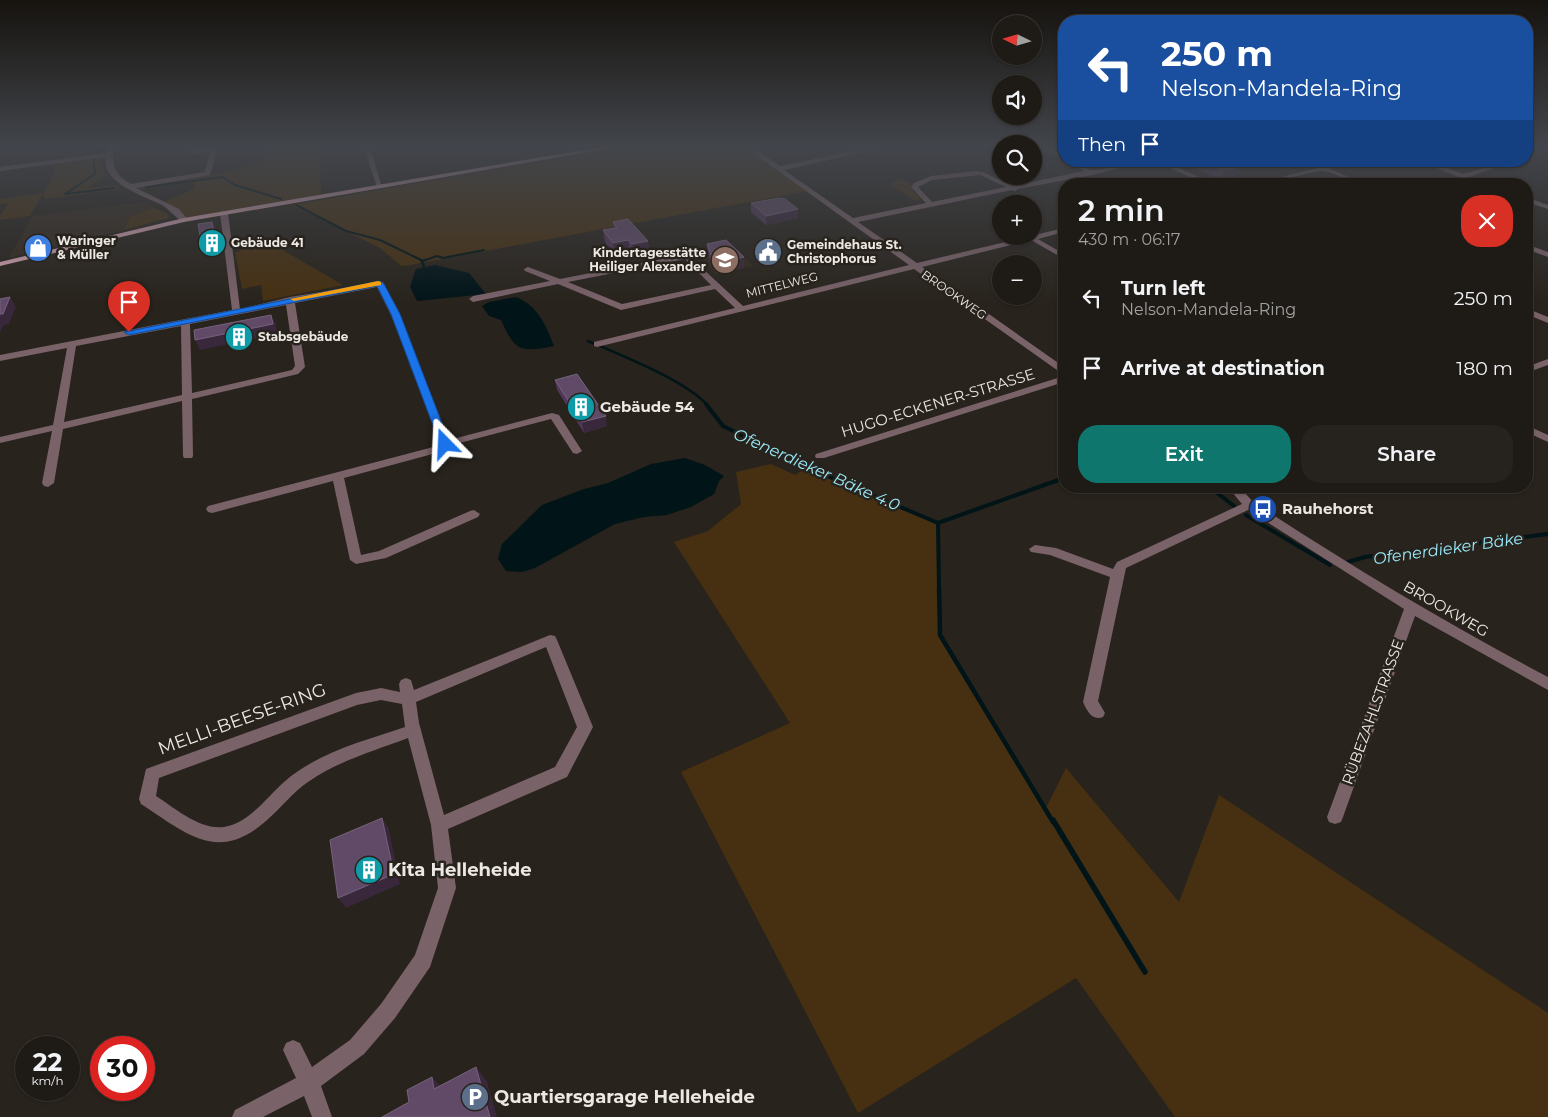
<!DOCTYPE html>
<meta charset="utf-8">
<style>
body{margin:0;font-family:Montserrat,sans-serif;background:#26231e;color:#f1f3f6;height:100vh;display:flex;flex-direction:column;font-size:19px;white-space:nowrap}
*{box-sizing:border-box;margin:0}
p{font-size:16px;color:#a1a1a0}
.icon{flex:none;width:28px;height:28px;fill:none;stroke:currentColor;stroke-width:2;stroke-linecap:round;stroke-linejoin:round}
.map{position:relative;flex:1;overflow:hidden}
.side{position:absolute;left:1058px;top:178px;width:475px;height:315px;display:flex;flex-direction:column;background:#1e1a15;border-radius:20px;box-shadow:0 1px 4px #0004,0 0 0 1px #3c3834}
.side>*{flex:none}
.hud{position:absolute;left:1058px;top:15px;width:475px;height:152px;border-radius:20px;box-shadow:0 1px 4px #0004,0 0 0 1px #3c3834;background:#1a4fa0;color:#fff;overflow:hidden}
.needle{width:32px;rotate:275deg}
.fabs{position:absolute;left:992px;top:15px;display:grid;gap:10px}
.fabs a{display:grid;place-items:center;width:50px;height:50px;border-radius:50%;background:#1e1a15;box-shadow:0 1px 4px #0004,0 0 0 1px #3c3834;font-size:25px}
.speed{position:absolute;left:15px;top:1036px;display:flex;gap:10px;font-size:25px;font-weight:700;text-align:center}
.speed>*{display:grid;place-content:center;width:65px;height:65px;border-radius:50%;background:#1e1a15;box-shadow:0 1px 4px #0004,0 0 0 1px #3c3834;line-height:1}
.speed small{font-size:12px;font-weight:400}
.speed .limit{border:8px solid #d22;background:#fff;color:#111}
.pin{position:absolute;display:grid;place-items:center;width:42px;height:42px;color:#fff;margin:-51px -21px;border-radius:50% 50% 50% 0;rotate:-45deg;box-shadow:0 0 5px #0007}
.pin .icon{rotate:45deg}
.me{position:absolute;width:55px;margin:-28px;rotate:339deg;stroke-linejoin:round;filter:drop-shadow(0 0 4px #0008)}
.turn{display:flex;align-items:center;gap:18px;height:105px;padding:0 20px;font-size:22px}
.turn .icon{width:65px;height:65px;stroke-width:2.5}
.turn b{display:block;font-size:35px;line-height:42px}
.then{display:flex;align-items:center;height:48px;padding:0 20px;background:#0003;gap:10px;font-size:19px}
.round{display:grid;place-items:center;flex:none;width:52px;height:52px;border-radius:20px;background:#26231e}
.overview{display:flex;align-items:center;justify-content:space-between;height:85px;padding:0 20px}
h1{font-size:30px;font-weight:600;line-height:38px}
.action{display:flex;gap:10px;margin-top:auto;padding:10px 20px}
.action a{flex:1;height:58px;border-radius:20px;background:#0f766e;color:#fff;font-size:20px;font-weight:600;line-height:58px;text-align:center}
.action a+a{background:#26231e;color:#f1f3f6}
ul{padding:0;list-style:none}
li{display:flex;align-items:center;gap:15px;height:70px;padding:0 20px}
li div{flex:1}
li b{display:block;font-size:19px}
li em{font-style:normal}
.map>svg:first-child{display:block}
.built{fill:#33291d}
.green{fill:#463011}
.water{fill:#011418}
.lines{fill:none;stroke-linecap:round;stroke-linejoin:round}
.stream-far4{stroke:#011418;stroke-width:2}
.stream-far3{stroke:#011418;stroke-width:2.5}
.stream-far2{stroke:#011418;stroke-width:4}
.stream-far1{stroke:#011418;stroke-width:4.5}
.stream{stroke:#011418;stroke-width:5.5}
.minor{fill:#7a6269;fill-rule:evenodd}
.major{fill:#d2a1ae;fill-rule:evenodd}
.wall{fill:#503759}
.shaded-wall{fill:#39273b}
.building{fill:#614a68;stroke:#76637b}
.route{fill:#1a73e8;stroke:#114b97}
.slow{fill:#f59e0b}
.labels{text-anchor:middle;stroke-width:5;stroke-linejoin:round;paint-order:stroke}
.far-poi-label{font-size:12px;font-weight:bold;fill:#ece8e3;stroke:#28231c;text-anchor:start}
.far-street-label{font-size:12px;fill:#ece8e3;stroke:#28231c}
.street-label{font-size:15px;fill:#ece8e3;stroke:#28231c}
.poi-label{font-size:15px;font-weight:bold;fill:#ece8e3;stroke:#28231c;text-anchor:start}
.water-label{font-size:16px;font-style:italic;fill:#9aeafa;stroke:#28231c}
.near-street-label{font-size:18px;fill:#ece8e3;stroke:#28231c}
.near-poi-label{font-size:18px;font-weight:bold;fill:#ece8e3;stroke:#28231c;text-anchor:start}
</style>
<div class="map">
<svg width="1548" height="1117" viewBox="0 0 1548 1117">
<rect width="100%" height="100%" fill="#28231c"/>
<path class="built" d="M143,202l12,6 -25,8 -6,14 -115,28 23,-42z
M733,247l21,19 -39,8 -18,-20z"/>
<path class="green" d="M267,147h44l9,6 1,43 -137,24 -23,-17 33,-14v-7l-58,8 -8,-3 102,-15 37,-14 -2,-2z
M624,147h124l59,44 -402,75 -5,-1 -20,-17 -88,-43z
M99,159l8,17 -7,2 -11,10 27,-3 4,3 -1,1 -75,10v-6l14,-30 27,-3 2,2 2,-2z
M901,179l10,5 1,6 10,9 -7,2 -26,-17z
M43,193l-13,23 -30,4v-4l9,-13 -9,1v-5z
M155,208l13,6 1,4 -45,12 6,-14z
M269,242l74,43 -80,16 -2,-16 -19,4 -7,-37z
M771,464l24,11 13,-8 130,56 2,112 105,175 21,-42 113,134 40,-107 329,218v104h-373l-99,-139 -218,135 -177,-341 109,-49 -116,-181 34,-11 33,-27 -5,-32z"/>
<path class="water" d="M435,265l34,8 17,21 -69,7 -7,-14 6,-18z
M516,297c22,9 30,28 38,49 -34,7 -39,5 -53,-26l-12,-4 -7,-10 7,-4z
M685,458l20,7 19,11 -5,5 -5,13 -23,13 -24,8 -23,2 -29,7 -80,44 -13,4 -16,-1 -8,-12 4,-15 40,-39 42,-16 24,-6 43,-19z"/>
<g class="lines">
<path class="stream-far4" d="M99,147l-5,13 1,14 -30,20 49,-6
M146,187l77,-10 12,8 46,14
M296,205l50,26 34,9 43,21
M423,261l14,-5 6,2 41,-8"/>
<path class="stream-far3" d="M421,260l5,11
M423,261l2,-1
M588,341c30,13 99,40 119,64"/>
<path class="stream-far2" d="M706,404l17,22 95,46 120,51 126,-45
M1208,486l26,20
M1246,515l84,50
M938,523l1,66
M1348,562l17,-5 183,-23"/>
<path class="stream-far1" d="M939,587l1,48 113,187"/>
<path class="stream" d="M1053,820l92,152"/>
<path class="minor" d="M108,147h6c-3,18 1,28 17,37l74,-12 5,-20 -17,2 -3,-2 1,-5h6v3l17,-2 3,2 -7,25 -74,13 43,21 9,11 -4,2c-8,-3 -14,-12 -22,-17 -17,-9 -62,-22 -56,-48l-106,14v-4l107,-14z
M358,147h8l6,6 10,35 -5,-1 -11,-33z
M745,147h8l27,19 93,-19h15l-104,23 69,48 73,-15 -15,-16 3,-4 17,-7 44,-5 8,1 30,14 71,-15 -17,-10c11,0 17,8 25,9 17,0 36,-9 55,-9l-55,14 -74,14 -3,2 -3,-1 -154,32 59,41 147,-35v4l-26,7 26,15v5l-33,-19 -109,27 142,100v8l-150,-106 -317,78 -3,-1v-4l141,-34 -20,-19 -94,21 -63,-26 -85,18 -4,-3 4,-3 77,-15 -25,-10 -1,-2 4,-2 32,12 127,-25 56,52 166,-41zM980,175l26,12 -74,15 -14,-15 14,-7zM685,259l26,26 -89,19 -54,-22z
M1038,147h9l17,8v5z
M1155,161h9l50,23h-9z
M1345,161h12l-27,8 35,15c-15,0 -32,-14 -45,-13 -23,3 -43,13 -66,13z
M1419,161h10l34,13 31,-9 3,2 -28,10 17,7h-10z
M1526,197l22,8v4l-22,-7z
M224,211l4,2 12,96 50,-12 93,-15 16,33 50,125 103,-27 7,2 23,36 -5,3 -4,-1 -22,-34 -99,26 -1,4 -107,29 17,77 18,-4 91,-40 4,-1 6,4 -2,3 -92,41 -30,6 -6,-4 -17,-79 -121,32 -4,-1 -2,-3 2,-3 233,-61 -50,-130 -14,-28 -82,16 10,64 -7,7 -106,25 1,57 -1,2h-8l-1,-2 -1,-55 -119,28 -9,54 -6,4 -4,-1 -2,-3 10,-52 -52,12v-6l53,-12 14,-77 -67,13v-6l232,-45 -12,-97zM286,305l9,61 -3,4 -100,23 -2,-69zM181,326l1,69 -118,27 12,-76z
M1526,244l22,8v5l-22,-8z
M1526,308l22,9v6l-22,-9z
M1548,359v6l-22,8v-6z
M1064,376v6l-240,76h-8l-1,-2 1,-2z
M1526,425l22,10v7l-22,-10z
M1227,486h12l14,16c96,63 194,122 295,175v13l-133,-74 -72,201 -2,5 -6,2 -6,-2 -2,-5 77,-208 -156,-99 -122,58 -28,133 7,12 -2,4c-11,4 -16,-6 -20,-15l27,-125 -60,-22 -19,-3 -2,-3 6,-4 21,3 57,21 4,-7 125,-58z
M550,635l5,1 2,4 36,87 -26,50 -119,52 8,59 -26,79 -35,51 -31,36 -43,32 11,31h-20l-8,-21 -41,21h-31l3,-7 61,-32 -13,-28 3,-7 7,-3 7,3 12,24 38,-27 31,-36 34,-49 23,-67 -7,-63 -23,-87c-34,13 -70,23 -100,44 -16,11 -28,27 -42,39 -49,43 -80,12 -125,-17l-2,-5 7,-30 210,-76 25,-5 19,4 -1,-8 2,-4 5,-2 5,2 3,10zM546,647l31,80 -22,40 -111,48 -25,-92 -3,-21zM381,700l21,4 3,23c-41,14 -87,25 -121,55 -17,15 -36,42 -60,45 -25,3 -49,-19 -68,-31l3,-18 198,-73z"/>
<path class="major" d="M601,147h17l-434,75 -184,44v-4l184,-44z"/>
</g>
<path class="wall" d="M1195,161h32l13,6 -3,9 -16,4 -28,-12z
M751,203l47,15 -32,7 -15,-13z
M613,222l35,19 1,12 -16,4 -3,-5 -15,3 -10,-13 -2,-12 11,-2z
M707,244l37,23 -24,6 -9,-9 -3,-11z
M555,380l52,46 -23,7 -27,-43z"/>
<path class="shaded-wall" d="M1240,167l-3,9 -16,4 3,-10z
M798,209v9l-32,7v-9z
M212,222l4,9 4,16 -15,3 -4,-9z
M628,240l2,12 -15,3 -2,-12z
M648,241l1,12 -16,4 -1,-13z
M744,257v10l-24,6 -1,-10z
M10,297l6,10 -7,17 -5,1 -4,7v-18z
M271,315l5,9 1,10 -77,16 -5,-10z
M606,416l1,10 -23,7 -2,-11z
M382,818l7,11 11,55 -54,24 -8,-10z
M476,1067l11,14 10,36h-7z
M432,1077l13,14 -11,-2z"/>
<path class="building" d="M1202,161h25l13,6 -16,3z
M779,198l6,1 13,10 -32,7 -15,-13z
M628,219l20,22 -16,3 -4,-4 -15,3 -10,-13 14,-2 -4,-6z
M212,222l3,16 -14,3 -3,-17z
M726,240l18,17 -25,6 -8,-8 -4,-11z
M10,297l-7,17h-3v-15z
M271,315l2,9 -78,16 -1,-10z
M577,374l29,42 -24,6 -27,-42z
M382,818l12,56 -56,24 -8,-58z
M476,1067l14,50h-108l27,-15 -2,-12 25,-13 2,12z"/>
<linearGradient id="sky" x2="0" y2="1"><stop stop-color="#16130f"/><stop offset="0.48" stop-color="#42454b"/><stop offset="1" stop-color="#42454b" stop-opacity="0"/></linearGradient>
<rect width="1548" height="304" fill="url(#sky)"/>
<path class="route" d="M380,281l4,3 16,30 50,130 -2,2 -8,-2 -49,-130 -14,-28 -248,49 -5,-3z"/>
<path class="slow" d="M378,281l3,1v3l-87,16 -4,-2z"/>
<defs>
<symbol id="building-disc" viewBox="-11 -11 22 22"><circle r="9.5" fill="#0f9aa8" stroke="#28231c"/><path d="M-4-6H4V6H1V3H-1V6H-4ZM-2.5-4.3h1.7v1.8h-1.7ZM.8-4.3h1.7v1.8H.8ZM-2.5-1h1.7V.8h-1.7ZM.8-1h1.7V.8H.8Z" fill="#fff"/></symbol>
<symbol id="shop-disc" viewBox="-11 -11 22 22"><circle r="9.5" fill="#3f7fe0" stroke="#28231c"/><path d="M-5-2.5h2.3a2.7 3.5 0 0 1 5.4 0H5L5.5 6h-11ZM-1.5-2.5h3a1.5 2.3 0 0 0-3 0Z" fill="#fff"/></symbol>
<symbol id="civic-disc" viewBox="-11 -11 22 22"><circle r="9.5" fill="#5c6f8a" stroke="#28231c"/><path d="M-.6-6.5H3V-4.5H.6V-3L4-1V1h2V6H-6V1h2V-1L-.6-3ZM-1.2 2.5V6h2.4V2.5Z" fill="#fff"/></symbol>
<symbol id="school-disc" viewBox="-11 -11 22 22"><circle r="9.5" fill="#8d6e63" stroke="#28231c"/><path d="M0-5L7-2L0 1L-7-2ZM-4 1L0 2.5L4 1V4Q0 6-4 4Z" fill="#fff"/></symbol>
<symbol id="bus-disc" viewBox="-11 -11 22 22"><circle r="9.5" fill="#1a4fb4" stroke="#28231c"/><path d="M-5-6H5V4H4V6H2V4H-2V6H-4V4H-5ZM-3.5-4V0h7V-4ZM-3.5 1.2v1.5H-2V1.2ZM2 1.2v1.5H3.5V1.2Z" fill="#fff"/></symbol>
<symbol id="parking-disc" viewBox="-11 -11 22 22"><circle r="9.5" fill="#5c6f8a" stroke="#28231c"/><path d="M-3.5-5.5H1a3.5 3.5 0 0 1 0 7H-1V5.5H-3.5ZM-1-3.4V-.6H.8a1.4 1.4 0 0 0 0-2.8Z" fill="#fff"/></symbol>
</defs>
<g fill-rule="evenodd">
<use href="#building-disc" x="196" y="227" width="32" height="32"/>
<use href="#shop-disc" x="22" y="232" width="32" height="32"/>
<use href="#civic-disc" x="752" y="236" width="32" height="32"/>
<use href="#school-disc" x="709" y="244" width="32" height="32"/>
<use href="#building-disc" x="223" y="321" width="32" height="32"/>
<use href="#building-disc" x="565" y="391" width="32" height="32"/>
<use href="#bus-disc" x="1247" y="493" width="32" height="32"/>
<use href="#building-disc" x="353" y="854" width="32" height="32"/>
<use href="#parking-disc" x="459" y="1081" width="32" height="32"/>
</g>
<g class="labels">
<g class="far-poi-label">
<text x="57" y="245">Waringer<tspan x="57" dy="14">&amp; Müller</tspan></text>
<text x="231" y="247">Gebäude 41</text>
<text x="787" y="249">Gemeindehaus St.<tspan x="787" dy="14">Christophorus</tspan></text>
<text x="706" y="257" text-anchor="end">Kindertagesstätte<tspan x="706" dy="14">Heiliger Alexander</tspan></text>
<text x="258" y="341">Stabsgebäude</text>
</g>
<g class="far-street-label">
<text transform="translate(782 285) rotate(-14)" y="4">MITTELWEG</text>
<text transform="translate(954 295) rotate(35)" y="4">BROOKWEG</text>
</g>
<g class="street-label">
<text transform="translate(938 403) rotate(-17)" y="5">HUGO-ECKENER-STRASSE</text>
<text transform="translate(1446 609) rotate(30)" y="5">BROOKWEG</text>
<text transform="translate(1373 712) rotate(-70)" y="5">RÜBEZAHLSTRASSE</text>
</g>
<g class="poi-label">
<text x="600" y="412">Gebäude 54</text>
<text x="1282" y="514">Rauhehorst</text>
</g>
<g class="water-label">
<text transform="translate(817 469) rotate(24)" y="6">Ofenerdieker Bäke 4.0</text>
<text transform="translate(1448 548) rotate(-8)" y="6">Ofenerdieker Bäke</text>
</g>
<g class="near-street-label">
<text transform="translate(242 719) rotate(-20)" y="6">MELLI-BEESE-RING</text>
</g>
<g class="near-poi-label">
<text x="388" y="876">Kita Helleheide</text>
<text x="494" y="1103">Quartiersgarage Helleheide</text>
</g>
</g>
</svg>
<div class="fabs">
<a><svg class="needle" viewBox="-14 -14 28 28"><path d="M0-13l5 13h-10z" fill="#e53935"/><path d="M0 13l5-13h-10z" fill="#a1a1a0"/></svg></a>
<a><svg class="icon" aria-label="sound" viewBox="0 0 24 24"><path d="M4 9h4l5-4v14l-5-4H4zM17 9q2 3 0 6"/></svg></a>
<a><svg class="icon" aria-label="search" viewBox="0 0 24 24"><circle cx="10" cy="10" r="6"/><path d="M15 15l6 6"/></svg></a>
<a>+</a>
<a>−</a>
</div>
<div class="speed"><div>22<small>km/h</small></div><div class="limit">30</div></div>
<div class="pin" style="left:129px;top:332px;background:#d93025"><svg class="icon" aria-label="arrive" viewBox="0 0 24 24"><path d="M6 21V4h12l-3 4 3 4H6"/></svg></div>
<svg class="me" style="left:445px;top:444px" viewBox="-20 -20 40 40"><path d="M0-17L14 15 0 8-14 15z" fill="#1a73e8" stroke="#fff" stroke-width="4"/></svg>
<div class="hud">
<div class="turn"><svg class="icon" aria-label="left" viewBox="0 0 24 24"><path d="M17 20v-9H6M10 6l-5 5 5 5"/></svg><div><b>250 m</b>Nelson-Mandela-Ring</div></div>
<div class="then">Then<svg class="icon" aria-label="arrive" viewBox="0 0 24 24"><path d="M6 21V4h12l-3 4 3 4H6"/></svg></div>
</div>
<section class="side">
<div class="overview"><div><h1>2 min</h1><p>430 m · 06:17</p></div><a class="round" style="background:#d93025;color:#fff"><svg class="icon" aria-label="close" viewBox="0 0 24 24"><path d="M6 6l12 12M18 6L6 18"/></svg></a></div>
<ul>
<li><svg class="icon" aria-label="left" viewBox="0 0 24 24"><path d="M17 20v-9H6M10 6l-5 5 5 5"/></svg><div><b>Turn left</b><p>Nelson-Mandela-Ring</p></div><em>250 m</em></li>
<li><svg class="icon" aria-label="arrive" viewBox="0 0 24 24"><path d="M6 21V4h12l-3 4 3 4H6"/></svg><div><b>Arrive at destination</b></div><em>180 m</em></li>
</ul>
<div class="action"><a>Exit</a><a>Share</a></div>
</section>
</div>
